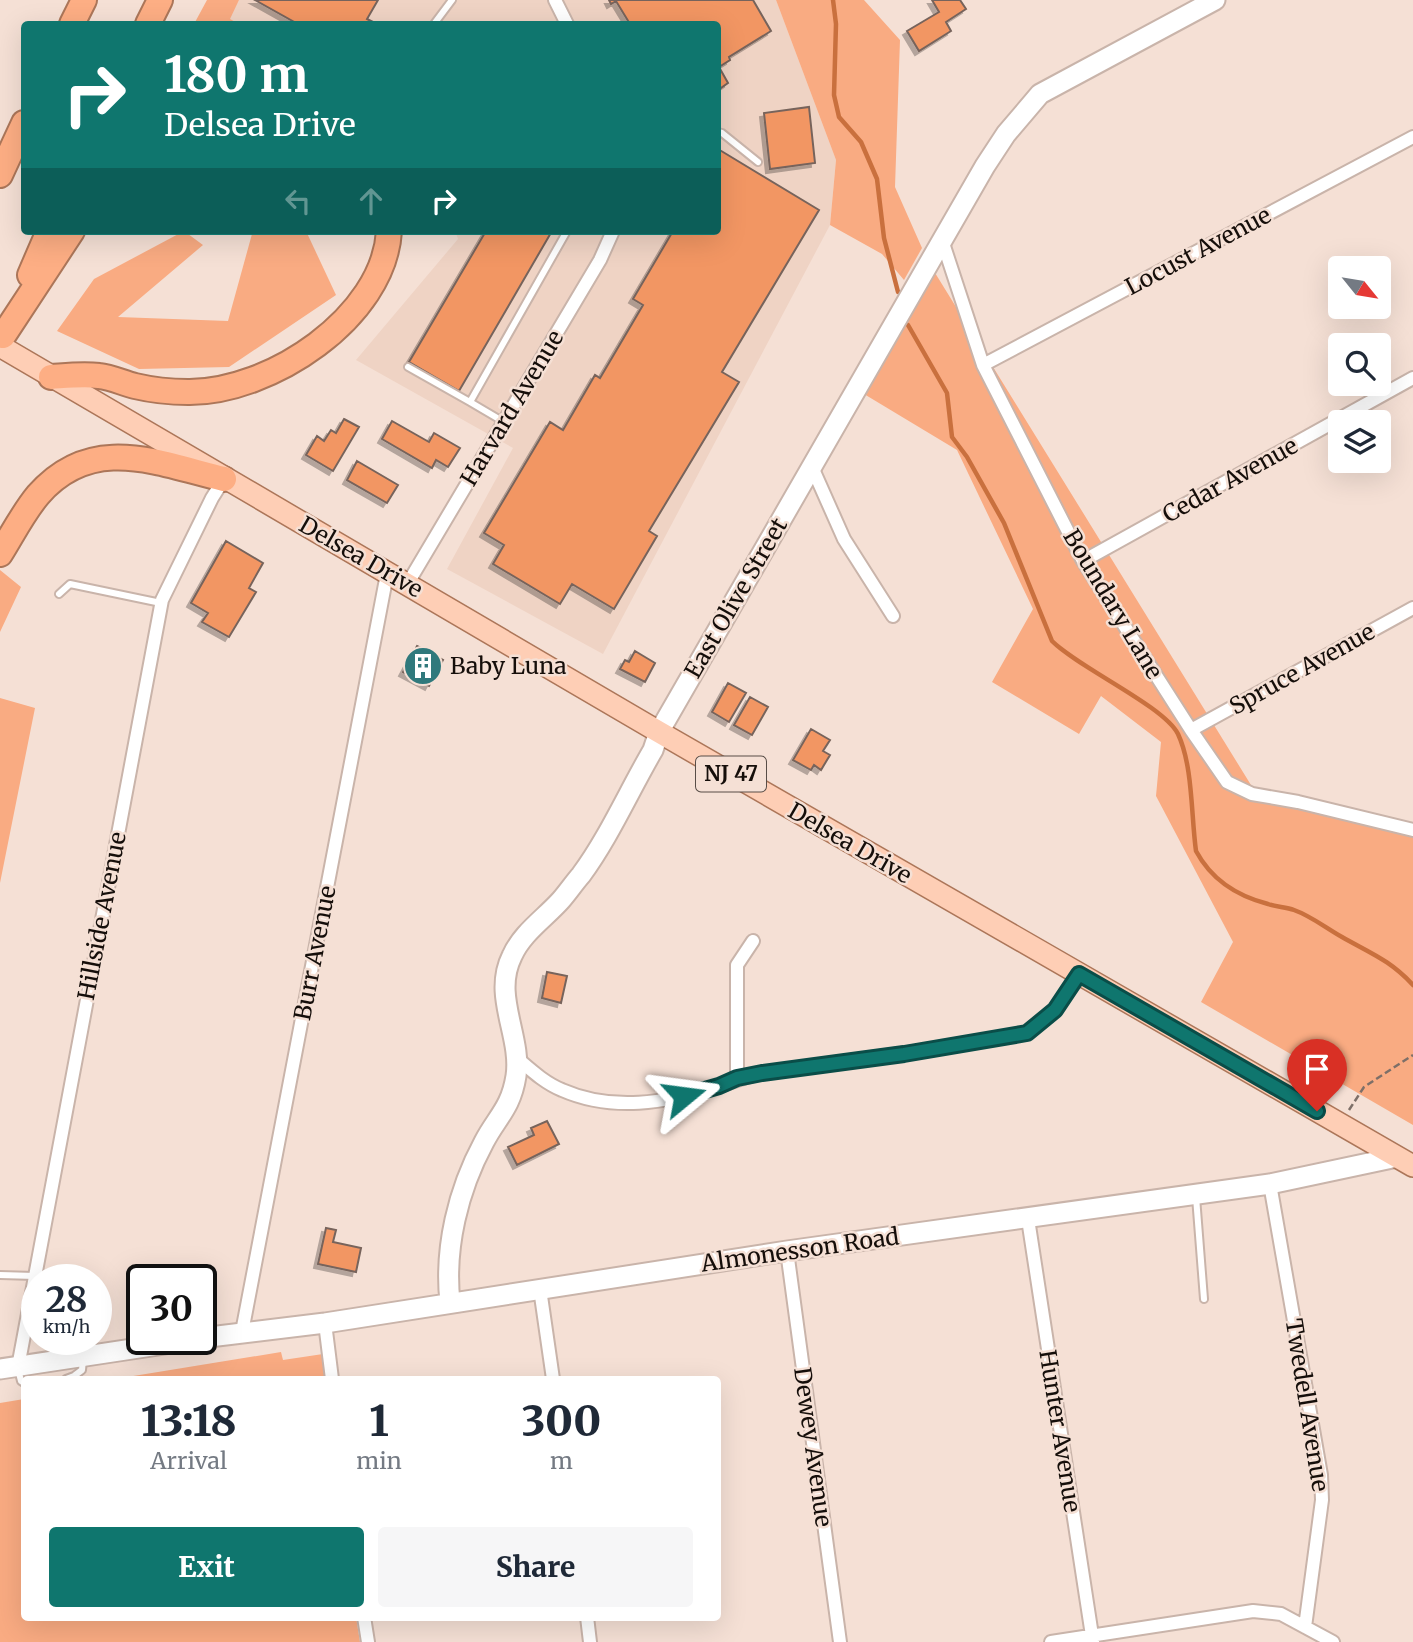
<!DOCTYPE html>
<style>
body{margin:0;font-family:Merriweather,serif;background:#f6f6f7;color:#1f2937;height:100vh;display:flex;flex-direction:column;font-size:26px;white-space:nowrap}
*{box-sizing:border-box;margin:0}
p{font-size:23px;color:#747a83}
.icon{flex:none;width:38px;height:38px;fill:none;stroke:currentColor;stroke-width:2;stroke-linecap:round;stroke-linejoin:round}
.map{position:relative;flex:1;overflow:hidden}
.panel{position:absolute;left:21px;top:1376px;width:700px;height:245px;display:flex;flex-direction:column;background:#fff;border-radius:7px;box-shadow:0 7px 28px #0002}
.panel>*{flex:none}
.top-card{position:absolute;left:21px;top:21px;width:700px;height:214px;border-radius:7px;box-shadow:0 7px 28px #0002;background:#0f766e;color:#fff;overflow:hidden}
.needle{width:46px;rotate:120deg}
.buttons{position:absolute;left:1328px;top:256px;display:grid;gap:14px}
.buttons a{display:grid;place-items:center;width:63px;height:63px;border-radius:7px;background:#fff;box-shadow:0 7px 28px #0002;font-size:35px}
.speed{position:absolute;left:21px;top:1264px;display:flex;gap:14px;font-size:35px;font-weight:700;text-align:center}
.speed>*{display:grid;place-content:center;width:91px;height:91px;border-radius:50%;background:#fff;box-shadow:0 7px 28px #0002;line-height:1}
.speed small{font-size:18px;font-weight:400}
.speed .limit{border:4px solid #111;border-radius:10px;background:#fff;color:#111}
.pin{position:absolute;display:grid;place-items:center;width:60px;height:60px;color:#fff;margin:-72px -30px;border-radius:50% 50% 50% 0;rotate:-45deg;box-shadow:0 0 7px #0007}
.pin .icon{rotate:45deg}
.me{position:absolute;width:77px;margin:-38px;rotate:74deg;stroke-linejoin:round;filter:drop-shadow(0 0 5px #0008)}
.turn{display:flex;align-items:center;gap:24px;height:147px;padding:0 28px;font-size:32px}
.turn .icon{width:91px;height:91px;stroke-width:2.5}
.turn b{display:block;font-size:49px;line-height:60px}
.lanes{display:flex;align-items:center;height:66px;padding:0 28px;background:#0003;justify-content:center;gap:35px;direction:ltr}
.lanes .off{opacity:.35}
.eta{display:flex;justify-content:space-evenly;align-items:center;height:119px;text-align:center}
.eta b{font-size:42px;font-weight:800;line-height:49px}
.action{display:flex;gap:14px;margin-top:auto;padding:14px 28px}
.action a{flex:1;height:80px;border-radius:7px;background:#0f766e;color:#fff;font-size:28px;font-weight:800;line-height:80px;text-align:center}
.action a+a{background:#f6f6f7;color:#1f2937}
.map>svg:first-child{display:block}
.built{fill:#efd3c4}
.green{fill:#f9ab82}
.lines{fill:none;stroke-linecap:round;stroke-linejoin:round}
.stream{stroke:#c9703e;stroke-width:4.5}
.building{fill:#f29664;stroke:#77645b;stroke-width:2;filter:url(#shadow)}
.lane-casing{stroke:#c9b4aa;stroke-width:10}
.street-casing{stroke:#c9b4aa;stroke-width:16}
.secondary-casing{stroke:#c9b4aa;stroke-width:23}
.primary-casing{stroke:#ac7659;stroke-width:24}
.highway-casing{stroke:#ac7659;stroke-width:28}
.path{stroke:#7d6f68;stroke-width:2.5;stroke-dasharray:7 3.5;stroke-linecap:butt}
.lane{stroke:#fff;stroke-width:6}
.street{stroke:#fff;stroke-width:12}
.secondary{stroke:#fff;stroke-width:19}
.primary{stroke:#feceb5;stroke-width:21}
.highway{stroke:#fdae84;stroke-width:24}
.route-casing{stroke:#0a4d48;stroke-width:18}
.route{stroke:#0f766e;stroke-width:12}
.labels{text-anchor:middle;stroke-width:5;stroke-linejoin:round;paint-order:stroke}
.shield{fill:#f5e0d5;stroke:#584d47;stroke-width:2}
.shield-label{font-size:21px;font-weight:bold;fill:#150e0a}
.street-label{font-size:23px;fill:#150e0a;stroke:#f5e0d5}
.poi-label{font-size:23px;fill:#150e0a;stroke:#f5e0d5;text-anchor:start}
</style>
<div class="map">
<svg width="1413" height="1642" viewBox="0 0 1413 1642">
<defs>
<filter id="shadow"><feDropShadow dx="-4" dy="4" stdDeviation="0" flood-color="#0004"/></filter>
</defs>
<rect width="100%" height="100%" fill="#f5e0d5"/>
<path class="built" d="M239,0h537l60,160 -6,65 -227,429 -156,-85 66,-121 -157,-88 102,-121 -3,-8h263v-207h-479l-10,-5z"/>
<path class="green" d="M207,0h32l-9,19 9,5h-45z
M776,0h88l36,40 -5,147 27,61 -18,32 -22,-26 -52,-29 6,-65z
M184,231l19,14 -85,72 110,4 24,-87 -1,-3h55l30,64 -107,72 -90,2 -82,-38 37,-52z
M932,268l327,530 154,33v294l-212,-123 32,-60 -77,-146 5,-54 -60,-46 -22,38 -87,-52 41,-73 -76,-159 -98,-59z
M0,570l21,17 -21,45z
M0,698l35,10 -35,175z
M281,1352l2,8 40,-6 3,25h-211z
M24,1399v218h332l4,25h-360v-239z"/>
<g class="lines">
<path class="stream" d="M833,0l3,24 -2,71 5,22 22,25 16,37 7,59 14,54
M908,325l39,68 5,44 15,20 37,66 48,118c27,27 112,65 126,93 15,32 13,81 18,117 15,28 41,45 72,53 8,3 18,3 26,6 17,6 32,18 48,27 28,16 48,23 71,48"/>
</g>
<path class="building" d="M255,0h123l-11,19 10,5h-79z
M609,0h144l18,31 -42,26 1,3 -11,7 9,16 -10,7v-66h-88l-14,-23 -5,3z
M932,0h28l6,9 -20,13 5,9 -32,20 -12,-20 32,-19z
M809,107l6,56 -45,6 -6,-56z
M718,149l101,61 -97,162 17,10 -90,149 8,5 -43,73 -42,-25 -12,20 -67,-40 11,-19 -20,-12 66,-111 13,8 32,-55 5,3 43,-73 -10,-6 40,-68h45z
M486,231h66l-93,160 -50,-29z
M344,419l15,8 -26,44 -27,-16 11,-19 7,5 7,-11 5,3z
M392,421l37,21 5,-9 26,15 -12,19 -12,-7 -4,8 -50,-29z
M357,461l41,24 -11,18 -40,-23z
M226,541l37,22 -14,25 7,4 -27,45 -27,-15 6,-9 -17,-10z
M417,646l26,14 -14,26 -26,-14z
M635,651l20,12 -10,19 -25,-13 5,-9 4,2z
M728,683l18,10 -17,29 -17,-10z
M750,697l18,10 -16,28 -18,-10z
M811,729l19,11 -7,11 7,4 -9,15 -7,-5 -3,5 -18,-10z
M547,972l20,4 -6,27 -19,-5z
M547,1121l12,23 -42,21 -9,-18 26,-12 -3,-7z
M326,1228l10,2 -3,12 28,6 -5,24 -38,-8z"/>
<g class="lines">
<defs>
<path id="lane" d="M434,24l18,-24
M718,132l4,1 36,29
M408,367l62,35
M504,422l-34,-20 97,-171
M59,594l11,-10 91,19
M1196,1197l8,102
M0,1275l35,1
M18,1369l3,12 3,2
M66,1379l8,-3 8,-6 1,-10"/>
<path id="street" d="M555,0l12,24
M942,240l41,125 100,196 108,169 36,52 25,12 46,8 115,28
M983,365l430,-228
M812,467l32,72 49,77
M1083,561l330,-183
M408,583l192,-323 13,-29
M1191,730l222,-122
M518,1059c14,12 27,24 44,31 50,22 104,13 154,-3 16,-5 28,-10 46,-14l160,-22 105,-18 28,-23 24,-36
M737,1078v-113l16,-24
M1270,1184l51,291 1,25 -17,127
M1028,1219l65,423
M787,1251l53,391
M540,1289l13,90
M325,1323l7,56
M242,1332l145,-758
M18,1367l144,-767 50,-102 12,-19
M364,1617l4,25
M587,1617l3,25
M1051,1642l202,-31 28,3 52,28"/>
<path id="secondary" d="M450,1302c-6,-54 8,-112 34,-160 13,-25 27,-34 32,-66 6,-40 -24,-80 -4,-120 10,-23 33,-38 49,-56 7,-8 13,-17 20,-25 28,-38 48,-84 72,-125l6,-18 326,-566 21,-32 34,-40 175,-94
M201,1338l124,-15 462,-72 483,-67 127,-27
M0,1369l198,-30"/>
<path id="primary" d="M0,346l659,386 754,434"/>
<path id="highway" d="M72,24l12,-24
M148,24l12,-24
M0,175l24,-52
M30,275l19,-44
M3,336l69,-105
M51,377c15,-1 32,-3 48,-1 12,1 24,7 36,10 17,4 36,6 53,6 81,1 196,-74 201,-161
M0,554c12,-19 23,-41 38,-59 54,-62 119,-32 186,-16"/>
</defs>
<use href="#lane" class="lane-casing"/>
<use href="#street" class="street-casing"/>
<use href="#secondary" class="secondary-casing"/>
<use href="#primary" class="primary-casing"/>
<use href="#highway" class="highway-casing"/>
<path class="path" d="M1349,1110l15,-23 49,-32"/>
<use href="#lane" class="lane"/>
<use href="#street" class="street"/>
<use href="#secondary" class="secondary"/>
<use href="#primary" class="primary"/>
<use href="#highway" class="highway"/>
</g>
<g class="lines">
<defs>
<path id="route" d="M684,1096l35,-10 18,-8 25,-5 142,-19 123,-21 28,-23 24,-36 238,137"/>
</defs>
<use href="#route" class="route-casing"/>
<use href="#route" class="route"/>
</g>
<defs>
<symbol id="building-disc" viewBox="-11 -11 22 22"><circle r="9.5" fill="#30797c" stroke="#f5e0d5"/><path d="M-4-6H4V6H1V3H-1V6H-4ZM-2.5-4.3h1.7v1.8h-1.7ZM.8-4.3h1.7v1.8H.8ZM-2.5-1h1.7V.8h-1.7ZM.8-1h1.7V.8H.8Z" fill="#fff"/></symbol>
</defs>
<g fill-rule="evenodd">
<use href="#building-disc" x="401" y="644" width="44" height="44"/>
</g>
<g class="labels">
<rect class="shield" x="696" y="756.5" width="70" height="35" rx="5"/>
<g class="shield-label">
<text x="731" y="781">NJ 47</text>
</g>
<g class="street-label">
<text transform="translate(1198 251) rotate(-28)" y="8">Locust Avenue</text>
<text transform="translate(512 408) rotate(-59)" y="8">Harvard Avenue</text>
<text transform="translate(1230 480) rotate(-29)" y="8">Cedar Avenue</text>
<text transform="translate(361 557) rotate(30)" y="8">Delsea Drive</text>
<text transform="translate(736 598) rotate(-60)" y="8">East Olive Street</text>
<text transform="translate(1113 604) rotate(59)" y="8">Boundary Lane</text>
<text transform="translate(1302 669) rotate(-29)" y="8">Spruce Avenue</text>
<text transform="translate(850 843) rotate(30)" y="8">Delsea Drive</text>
<text transform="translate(102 916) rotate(-79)" y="8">Hillside Avenue</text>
<text transform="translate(315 953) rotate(-79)" y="8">Burr Avenue</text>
<text transform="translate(800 1250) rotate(-8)" y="8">Almonesson Road</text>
<text transform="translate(1307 1405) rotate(81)" y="8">Twedell Avenue</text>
<text transform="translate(1060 1431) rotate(81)" y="8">Hunter Avenue</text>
<text transform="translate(813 1447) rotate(82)" y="8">Dewey Avenue</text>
</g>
<g class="poi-label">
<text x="450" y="674">Baby Luna</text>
</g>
</g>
</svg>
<div class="buttons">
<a><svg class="needle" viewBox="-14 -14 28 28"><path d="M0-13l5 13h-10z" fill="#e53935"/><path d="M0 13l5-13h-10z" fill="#747a83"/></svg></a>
<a><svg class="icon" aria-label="search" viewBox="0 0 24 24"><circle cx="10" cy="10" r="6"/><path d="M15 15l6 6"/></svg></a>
<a><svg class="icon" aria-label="layers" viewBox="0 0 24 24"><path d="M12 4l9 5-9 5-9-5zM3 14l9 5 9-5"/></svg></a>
</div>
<div class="speed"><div>28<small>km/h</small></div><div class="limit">30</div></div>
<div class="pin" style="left:1317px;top:1111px;background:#d93025"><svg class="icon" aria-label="arrive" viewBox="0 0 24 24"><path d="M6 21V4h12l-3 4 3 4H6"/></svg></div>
<svg class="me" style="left:684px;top:1096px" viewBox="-20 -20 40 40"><path d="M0-17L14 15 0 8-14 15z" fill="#0f766e" stroke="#fff" stroke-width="4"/></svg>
<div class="top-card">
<div class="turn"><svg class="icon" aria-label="right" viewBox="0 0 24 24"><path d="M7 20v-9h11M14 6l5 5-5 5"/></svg><div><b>180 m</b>Delsea Drive</div></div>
<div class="lanes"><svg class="icon off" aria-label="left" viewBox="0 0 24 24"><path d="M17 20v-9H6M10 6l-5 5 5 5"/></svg><svg class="icon off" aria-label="ahead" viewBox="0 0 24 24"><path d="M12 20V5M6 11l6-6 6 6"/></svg><svg class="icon" aria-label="right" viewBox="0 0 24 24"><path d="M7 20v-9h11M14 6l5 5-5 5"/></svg></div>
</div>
<section class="panel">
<div class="eta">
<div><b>13:18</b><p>Arrival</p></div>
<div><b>1</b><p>min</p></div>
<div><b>300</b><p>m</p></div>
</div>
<div class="action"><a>Exit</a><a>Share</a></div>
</section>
</div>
